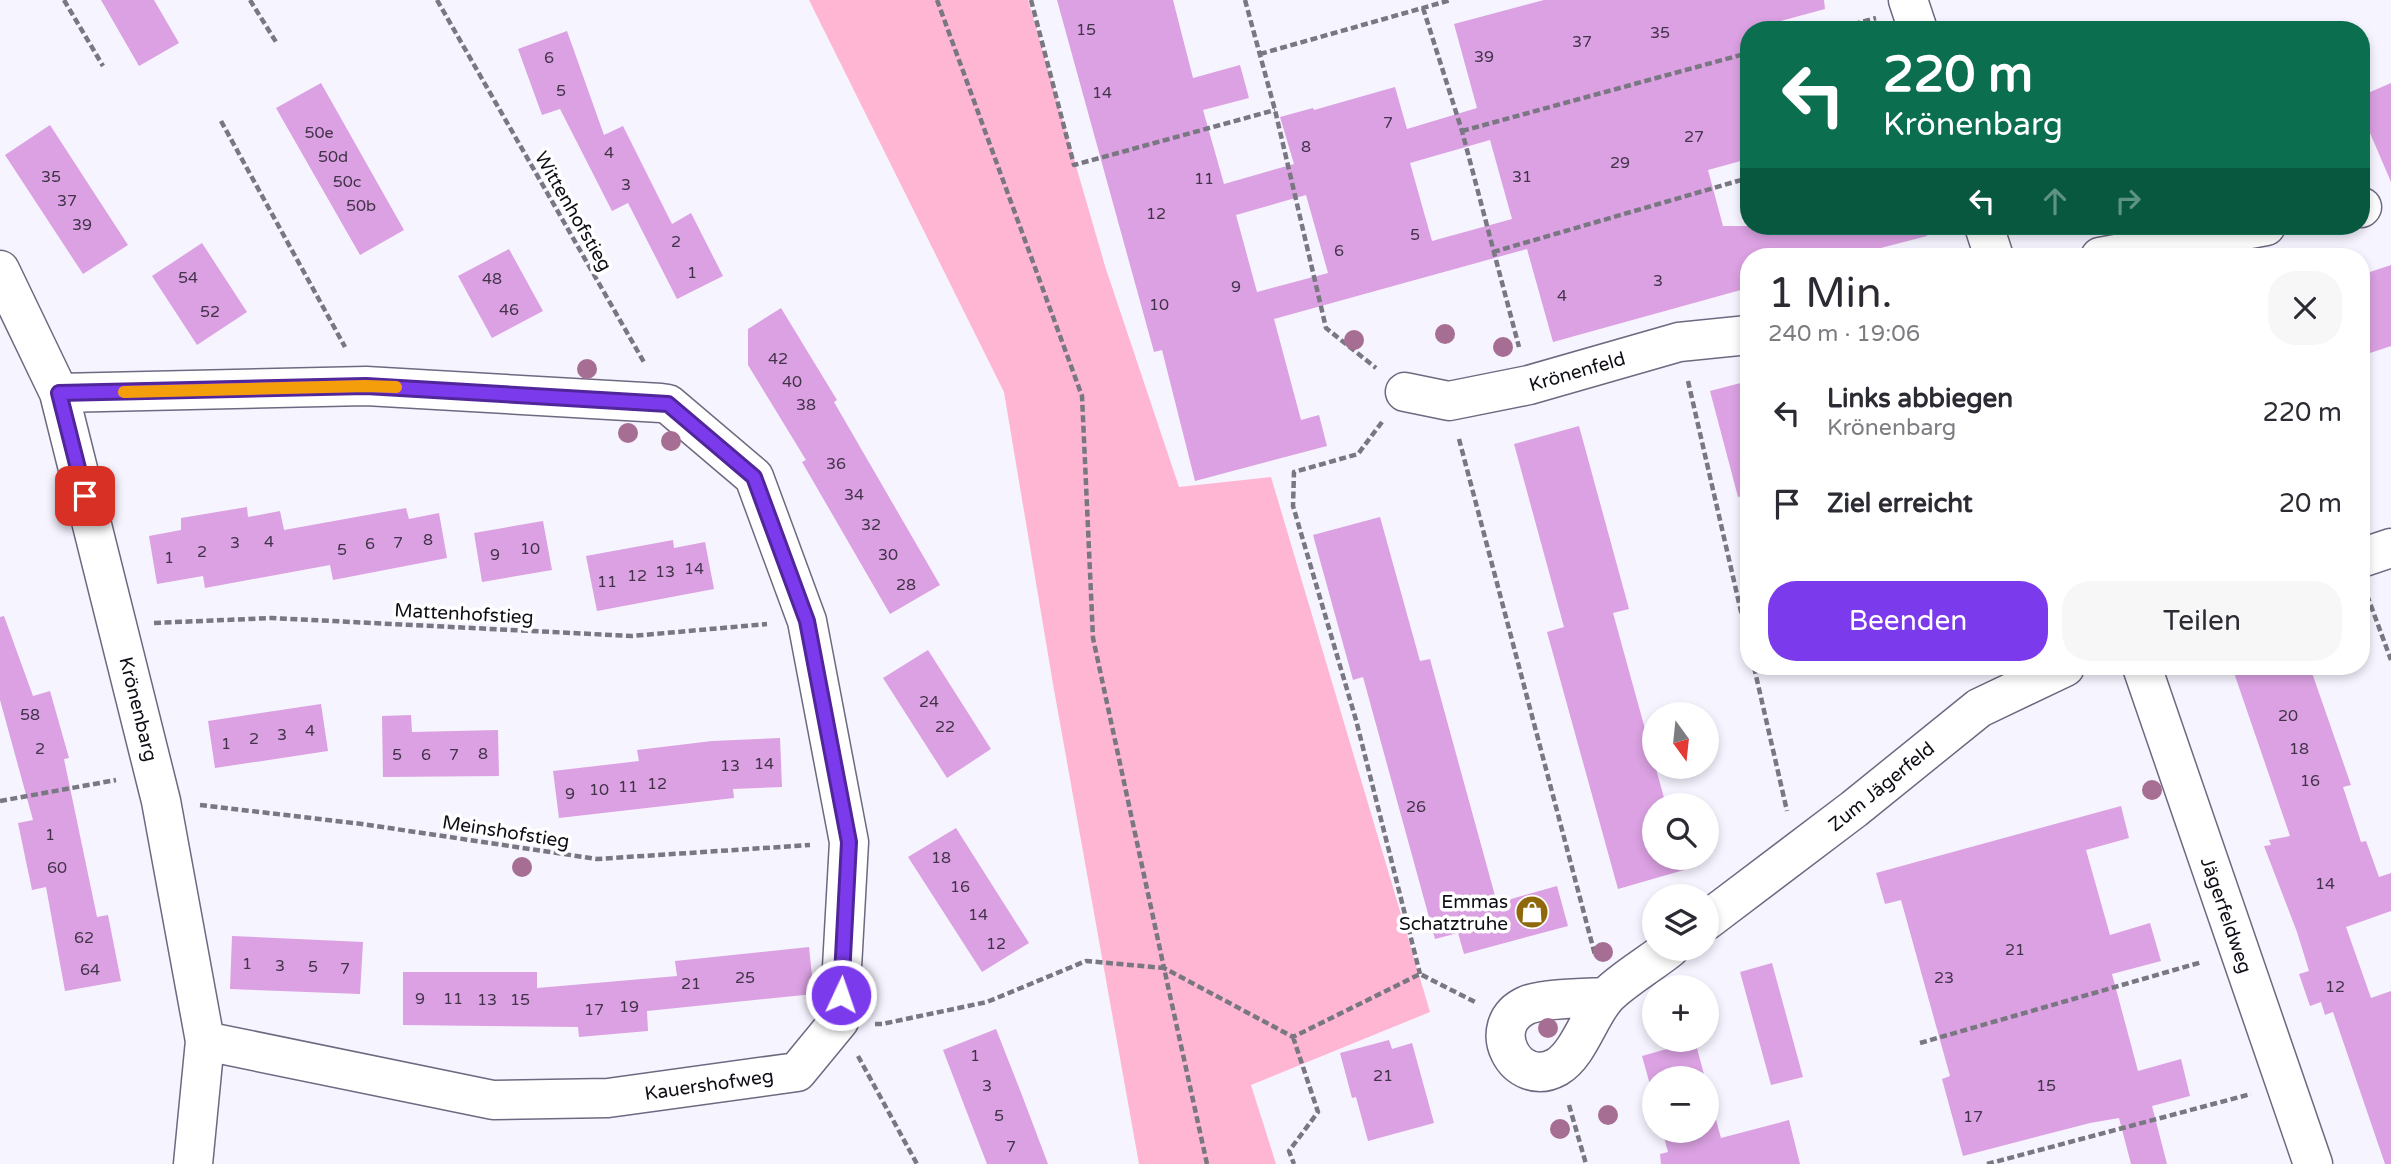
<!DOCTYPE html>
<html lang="de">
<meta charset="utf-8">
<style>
body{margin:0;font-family:"Varela Round",sans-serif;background:#f7f7f7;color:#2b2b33;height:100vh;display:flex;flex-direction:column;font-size:26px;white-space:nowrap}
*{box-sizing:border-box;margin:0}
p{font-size:23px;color:#7c7c81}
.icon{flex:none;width:38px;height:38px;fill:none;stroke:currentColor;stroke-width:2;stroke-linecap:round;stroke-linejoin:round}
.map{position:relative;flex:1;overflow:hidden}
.panel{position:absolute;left:1740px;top:248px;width:630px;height:427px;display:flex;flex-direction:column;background:#fff;border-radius:28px;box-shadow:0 4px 10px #0003}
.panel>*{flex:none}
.hud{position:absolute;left:1740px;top:21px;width:630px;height:214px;border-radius:28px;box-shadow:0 4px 10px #0003;background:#0b6e4f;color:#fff;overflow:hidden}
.needle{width:46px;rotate:165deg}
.buttons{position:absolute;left:1642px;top:702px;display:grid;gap:14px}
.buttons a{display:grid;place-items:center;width:77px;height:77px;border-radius:50%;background:#fff;box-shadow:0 4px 10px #0003;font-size:35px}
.pin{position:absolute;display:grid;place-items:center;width:60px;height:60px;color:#fff;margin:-30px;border-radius:14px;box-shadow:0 4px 10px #0006}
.me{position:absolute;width:77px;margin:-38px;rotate:3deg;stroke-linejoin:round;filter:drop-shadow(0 0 5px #0008)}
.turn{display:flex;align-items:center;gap:24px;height:147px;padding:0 28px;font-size:32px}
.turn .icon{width:91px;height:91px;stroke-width:2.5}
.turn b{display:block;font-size:49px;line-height:60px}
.lanes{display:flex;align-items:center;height:66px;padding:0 28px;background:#0003;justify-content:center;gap:35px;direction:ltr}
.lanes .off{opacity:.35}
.round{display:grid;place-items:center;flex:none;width:74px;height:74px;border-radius:28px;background:#f7f7f7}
.summary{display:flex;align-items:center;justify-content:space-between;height:119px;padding:0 28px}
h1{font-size:42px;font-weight:600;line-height:52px}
.primary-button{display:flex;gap:14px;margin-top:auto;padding:14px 28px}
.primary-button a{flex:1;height:80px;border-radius:28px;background:#7c3aed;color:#fff;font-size:28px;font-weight:600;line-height:80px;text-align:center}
.primary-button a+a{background:#f7f7f7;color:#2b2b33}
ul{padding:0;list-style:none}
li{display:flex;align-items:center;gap:21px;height:91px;padding:0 28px}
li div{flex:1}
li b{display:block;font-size:26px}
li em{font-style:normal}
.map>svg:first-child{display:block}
.green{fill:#feb6d3}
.building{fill:#dba1e2;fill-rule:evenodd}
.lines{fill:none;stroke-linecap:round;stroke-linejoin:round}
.minor-casing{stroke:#6d6980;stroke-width:41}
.path{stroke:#797781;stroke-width:4.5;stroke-dasharray:7 3.5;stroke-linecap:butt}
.minor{stroke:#fff;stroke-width:38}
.tree{fill:#a66e93}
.route-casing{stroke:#51269a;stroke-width:18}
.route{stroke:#7c3aed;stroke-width:12}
.slow{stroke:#f59e0b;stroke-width:12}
.labels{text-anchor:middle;stroke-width:7;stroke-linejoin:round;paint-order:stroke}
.number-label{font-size:16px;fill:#42334a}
.street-label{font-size:19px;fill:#0f0e17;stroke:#fff}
.poi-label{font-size:19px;fill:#0f0e17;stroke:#fff;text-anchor:end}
</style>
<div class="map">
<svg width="2391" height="1164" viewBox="0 0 2391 1164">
<rect width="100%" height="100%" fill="#f6f4ff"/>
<path class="green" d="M809,0h219l77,266 74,221 92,-10 159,535 -179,73 25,79h-137l-86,-480 -49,-292z"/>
<path class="building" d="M101,0h53l25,43 -40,23z
M1057,0h116l20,78 47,-13 9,33 -46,12 21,74 70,-20 -14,-47 33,-9 1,2 81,-23 12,42 70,-21 -23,-84 90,-24h280l1,9 -77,21v129l-40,11 15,56h203l1,10 -81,21h-98v31l-195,54 -26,-93 -253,70 27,101 18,-5 8,31 -132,35 -33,-131 -8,2zM1490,140l22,79 -80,22 -22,-78zM1306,195l22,78 -71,19 -21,-77z
M567,31l37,104 19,-9 49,98 19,-11 32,63 -46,23 -49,-96 -16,8 -52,-102 -18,6 -24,-66z
M321,83l83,147 -44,25 -84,-147z
M2391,83v99l-30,-70v-16z
M50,125l78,120 -45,29 -78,-119z
M202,243l45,69 -50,33 -45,-69z
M509,249l34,62 -51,27 -34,-62z
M2391,265v81l-30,10v-81z
M781,308l56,92 -3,2 106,183 -50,29 -88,-152 4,-2 -58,-95v-36z
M1748,381v114l-10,2 -28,-106z
M1579,426l50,183 -16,4 53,192h-12v53h26l4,12 -66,19 -71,-257 17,-5 -50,-183z
M247,507l1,10 32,-6 4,19 122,-22 3,11 30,-6 8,45 -114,22 -3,-15 -125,23 -2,-12 -46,8 -8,-48 32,-6v-12z
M1380,517l40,144 10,-2 67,244 60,-17 11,40 -104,28 -6,-21 -23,6 -72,-262 -10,3 -40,-145z
M543,521l9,49 -70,12 -8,-49z
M673,540l1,8 31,-6 9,47 -117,22 -11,-55z
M4,616l29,80 17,-5 19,67 -5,1 33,158 11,-2 13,66 -56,10 -19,-104 -14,3 -14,-67 15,-3 -33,-120v-83z
M928,650l63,99 -44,29 -64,-100z
M2232,667h78l41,118 -8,2 18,55 5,-1 13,36 12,-4v38l-45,16 25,71 20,-7v173h-6l-52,-152 -8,3 -4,-13 -11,4 -11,-32 10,-3 -12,-39 -33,-86 7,-1 -2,-5 21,-4z
M321,704l7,47 -113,17 -7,-47z
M411,715l1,17 86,-2 1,46 -116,1 -1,-61z
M780,738l2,49 -49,2 1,9 -175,20 -6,-47 86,-10 -2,-11 75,-9z
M2121,806l8,32 -43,12 24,85 40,-12 11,38 -49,13 26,97 43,-12 9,37 -38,10 15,58h-36l-12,-46 -29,5 -127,33 -21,-77 8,-3 -49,-176 -16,4 -9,-31z
M956,828l73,115 -47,29 -74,-115z
M232,936l131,6 -3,52 -130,-5z
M809,947l5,47 -167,17 1,20 -69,6 -1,-10 -175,-2v-53h134v16l140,-12 -2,-15z
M1772,963l31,114 -32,8 -31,-113z
M996,1029l24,61 28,74h-61l-21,-54 -23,-60z
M1389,1040l3,9 20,-6 22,80 -66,18 -12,-44 -4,1 -12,-45z
M1695,1041l10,37h-51v21l-12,-43z
M1706,1083l15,55 68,-18 11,44h-139l-1,-10 8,-2 -6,-22h44z"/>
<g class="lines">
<defs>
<path id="minor" d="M1908,0l10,30
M2361,208l1,-1
M1984,226l10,31
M2100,257l166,-31
M0,270l59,123 102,408 44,240 -12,123
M1405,392l44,9 80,-16 150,-43 69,-7
M59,393l307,-7 295,17 7,1 86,73 53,144 42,221 -10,179 -42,51 -189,26 -115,2 -288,-59
M2361,558l30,-10
M2142,667l171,497
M1706,921l148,-112 125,-101 86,-41
M1606,997c-20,1 -61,1 -79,8 -45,20 -11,85 30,62 22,-13 32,-51 49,-70 13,-15 47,-35 64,-49"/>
</defs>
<use href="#minor" class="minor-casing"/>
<path class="path" d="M64,0l39,66
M250,0l26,42
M437,0l208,364
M937,0l145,396 11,242 71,330 129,69 127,-63 57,29
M1031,0l43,165 201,-55
M1245,0l30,110 51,218 50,40
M1423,8l39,123 57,216
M1833,30l43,-12
M1260,54l191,-54
M221,121l124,226
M1462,131l286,-78
M1493,252l255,-74
M1688,381l60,261
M1382,422l-24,32 -64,18 -1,34 63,214 64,254
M1459,439l136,516
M2367,595l24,65
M154,623l118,-5 360,18 135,-12
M1754,667l33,144
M0,801l116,-21
M200,805l162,19 235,35 213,-14
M875,1024h7l105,-22 99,-41 78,7 43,196
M1293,1037l25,75 -29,39 5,13
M1920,1043l282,-81
M858,1056l59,108
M1569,1105l17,59
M1987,1164l264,-70"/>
<use href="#minor" class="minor"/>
</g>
<g class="tree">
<circle cx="1445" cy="334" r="10"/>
<circle cx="1354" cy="340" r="10"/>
<circle cx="1503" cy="347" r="10"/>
<circle cx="587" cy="369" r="10"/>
<circle cx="628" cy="433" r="10"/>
<circle cx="671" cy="441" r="10"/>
<circle cx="2152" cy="790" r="10"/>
<circle cx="522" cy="867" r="10"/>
<circle cx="1603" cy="952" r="10"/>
<circle cx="1548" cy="1028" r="10"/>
<circle cx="1608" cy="1115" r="10"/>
<circle cx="1560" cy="1129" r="10"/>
</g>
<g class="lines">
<defs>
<path id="route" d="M85,496l-26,-103 307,-7 302,18 86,73 53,144 42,221 -8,153"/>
</defs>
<use href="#route" class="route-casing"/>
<use href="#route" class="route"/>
<path class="slow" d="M124,392l242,-6 30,1"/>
</g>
<defs>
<symbol id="shop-disc" viewBox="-11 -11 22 22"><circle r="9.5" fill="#8e680b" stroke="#fff"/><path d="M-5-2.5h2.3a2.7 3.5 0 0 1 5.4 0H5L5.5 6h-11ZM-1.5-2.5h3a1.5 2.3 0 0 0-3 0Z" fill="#fff"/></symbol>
</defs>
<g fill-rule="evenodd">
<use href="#shop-disc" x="1513" y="893" width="38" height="38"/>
</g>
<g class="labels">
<g class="number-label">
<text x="1086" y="35">15</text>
<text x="1660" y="38">35</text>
<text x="1582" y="47">37</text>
<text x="1484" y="62">39</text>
<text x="549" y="63">6</text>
<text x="561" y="96">5</text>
<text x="1102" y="98">14</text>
<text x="1388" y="128">7</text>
<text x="319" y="138">50e</text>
<text x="1694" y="142">27</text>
<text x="1306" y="152">8</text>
<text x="609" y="158">4</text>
<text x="333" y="162">50d</text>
<text x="1620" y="168">29</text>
<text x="51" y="182">35</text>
<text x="1522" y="182">31</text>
<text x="1204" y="184">11</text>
<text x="347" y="187">50c</text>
<text x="626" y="190">3</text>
<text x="67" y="206">37</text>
<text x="361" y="211">50b</text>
<text x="1156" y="219">12</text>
<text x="82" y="230">39</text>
<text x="1415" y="240">5</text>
<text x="676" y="247">2</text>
<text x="1339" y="256">6</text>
<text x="692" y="278">1</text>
<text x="188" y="283">54</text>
<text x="492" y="284">48</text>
<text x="1658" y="286">3</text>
<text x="1236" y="292">9</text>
<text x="1562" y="301">4</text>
<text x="1159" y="310">10</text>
<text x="509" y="315">46</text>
<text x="210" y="317">52</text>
<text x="778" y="364">42</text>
<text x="792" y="387">40</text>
<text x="806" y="410">38</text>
<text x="836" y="469">36</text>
<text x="854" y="500">34</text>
<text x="871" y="530">32</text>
<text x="428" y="545">8</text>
<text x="269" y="547">4</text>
<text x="235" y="548">3</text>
<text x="398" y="548">7</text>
<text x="370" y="549">6</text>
<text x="530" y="554">10</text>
<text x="342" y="555">5</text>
<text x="202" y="557">2</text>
<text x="495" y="560">9</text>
<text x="888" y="560">30</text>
<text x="169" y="563">1</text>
<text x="694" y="574">14</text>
<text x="665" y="577">13</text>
<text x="637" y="581">12</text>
<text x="607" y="587">11</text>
<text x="906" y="590">28</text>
<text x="929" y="707">24</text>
<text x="30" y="720">58</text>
<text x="2288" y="721">20</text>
<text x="945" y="732">22</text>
<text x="310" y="736">4</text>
<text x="282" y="740">3</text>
<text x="254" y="744">2</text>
<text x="226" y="749">1</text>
<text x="40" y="754">2</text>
<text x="2299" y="754">18</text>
<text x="483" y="759">8</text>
<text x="397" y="760">5</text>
<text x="426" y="760">6</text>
<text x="454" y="760">7</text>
<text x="764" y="769">14</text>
<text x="730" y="771">13</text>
<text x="2310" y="786">16</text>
<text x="657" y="789">12</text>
<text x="628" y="792">11</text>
<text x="599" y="795">10</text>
<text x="570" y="799">9</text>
<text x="1416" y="812">26</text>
<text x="50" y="840">1</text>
<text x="941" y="863">18</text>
<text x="57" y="873">60</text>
<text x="2325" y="889">14</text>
<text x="960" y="892">16</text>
<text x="978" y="920">14</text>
<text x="84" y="943">62</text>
<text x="996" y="949">12</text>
<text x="2015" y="955">21</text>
<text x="247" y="969">1</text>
<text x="280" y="971">3</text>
<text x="313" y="972">5</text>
<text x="345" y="974">7</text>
<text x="90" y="975">64</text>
<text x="745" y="983">25</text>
<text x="1944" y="983">23</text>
<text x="691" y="989">21</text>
<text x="2335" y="992">12</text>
<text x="420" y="1004">9</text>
<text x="453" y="1004">11</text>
<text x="487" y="1005">13</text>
<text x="520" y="1005">15</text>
<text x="629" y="1012">19</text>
<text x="594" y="1015">17</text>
<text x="975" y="1061">1</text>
<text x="1383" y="1081">21</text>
<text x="987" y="1091">3</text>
<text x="2046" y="1091">15</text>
<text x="999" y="1121">5</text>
<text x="1973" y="1122">17</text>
<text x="1011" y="1152">7</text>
</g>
<g class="street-label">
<text transform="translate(574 211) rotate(60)" y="7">Wittenhofstieg</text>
<text transform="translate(1577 371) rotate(-16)" y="7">Krönenfeld</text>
<text transform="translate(464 613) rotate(3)" y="7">Mattenhofstieg</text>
<text transform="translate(139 709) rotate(76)" y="7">Krönenbarg</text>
<text transform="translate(1881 786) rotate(-39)" y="7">Zum Jägerfeld</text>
<text transform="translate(506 831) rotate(9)" y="7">Meinshofstieg</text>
<text transform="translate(2227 915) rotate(71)" y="7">Jägerfeldweg</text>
<text transform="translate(709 1084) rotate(-8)" y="7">Kauershofweg</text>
</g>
<g class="poi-label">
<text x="1508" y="908">Emmas<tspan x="1508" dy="22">Schatztruhe</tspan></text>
</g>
</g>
</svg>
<div class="buttons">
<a><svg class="needle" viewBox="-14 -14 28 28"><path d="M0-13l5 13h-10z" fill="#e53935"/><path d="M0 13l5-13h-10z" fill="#7c7c81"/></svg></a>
<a><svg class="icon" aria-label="search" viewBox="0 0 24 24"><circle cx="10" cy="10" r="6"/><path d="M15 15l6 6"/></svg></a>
<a><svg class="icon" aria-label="layers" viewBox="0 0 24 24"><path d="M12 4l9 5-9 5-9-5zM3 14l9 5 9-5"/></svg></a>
<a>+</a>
<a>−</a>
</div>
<div class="pin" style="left:85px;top:496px;background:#d93025"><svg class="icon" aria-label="arrive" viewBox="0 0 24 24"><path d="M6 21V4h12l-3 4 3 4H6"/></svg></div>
<svg class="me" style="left:841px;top:995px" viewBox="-20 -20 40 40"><circle r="17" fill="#7c3aed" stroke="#fff" stroke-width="3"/><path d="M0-11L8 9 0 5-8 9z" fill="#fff"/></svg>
<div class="hud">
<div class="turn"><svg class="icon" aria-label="left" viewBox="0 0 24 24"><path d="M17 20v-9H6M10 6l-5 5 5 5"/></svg><div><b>220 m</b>Krönenbarg</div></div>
<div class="lanes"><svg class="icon" aria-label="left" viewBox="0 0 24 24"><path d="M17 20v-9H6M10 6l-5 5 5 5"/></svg><svg class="icon off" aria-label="ahead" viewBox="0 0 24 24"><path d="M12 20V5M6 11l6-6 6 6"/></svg><svg class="icon off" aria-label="right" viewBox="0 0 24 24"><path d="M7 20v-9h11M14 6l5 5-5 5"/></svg></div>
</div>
<section class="panel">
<div class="summary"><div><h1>1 Min.</h1><p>240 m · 19:06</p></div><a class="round"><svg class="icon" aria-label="close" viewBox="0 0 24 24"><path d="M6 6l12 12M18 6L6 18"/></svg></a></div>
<ul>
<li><svg class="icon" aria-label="left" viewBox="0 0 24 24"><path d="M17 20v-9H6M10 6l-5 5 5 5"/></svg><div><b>Links abbiegen</b><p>Krönenbarg</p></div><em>220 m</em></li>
<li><svg class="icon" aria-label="arrive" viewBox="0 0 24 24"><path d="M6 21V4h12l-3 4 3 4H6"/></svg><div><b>Ziel erreicht</b></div><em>20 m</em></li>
</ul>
<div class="primary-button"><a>Beenden</a><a>Teilen</a></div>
</section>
</div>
